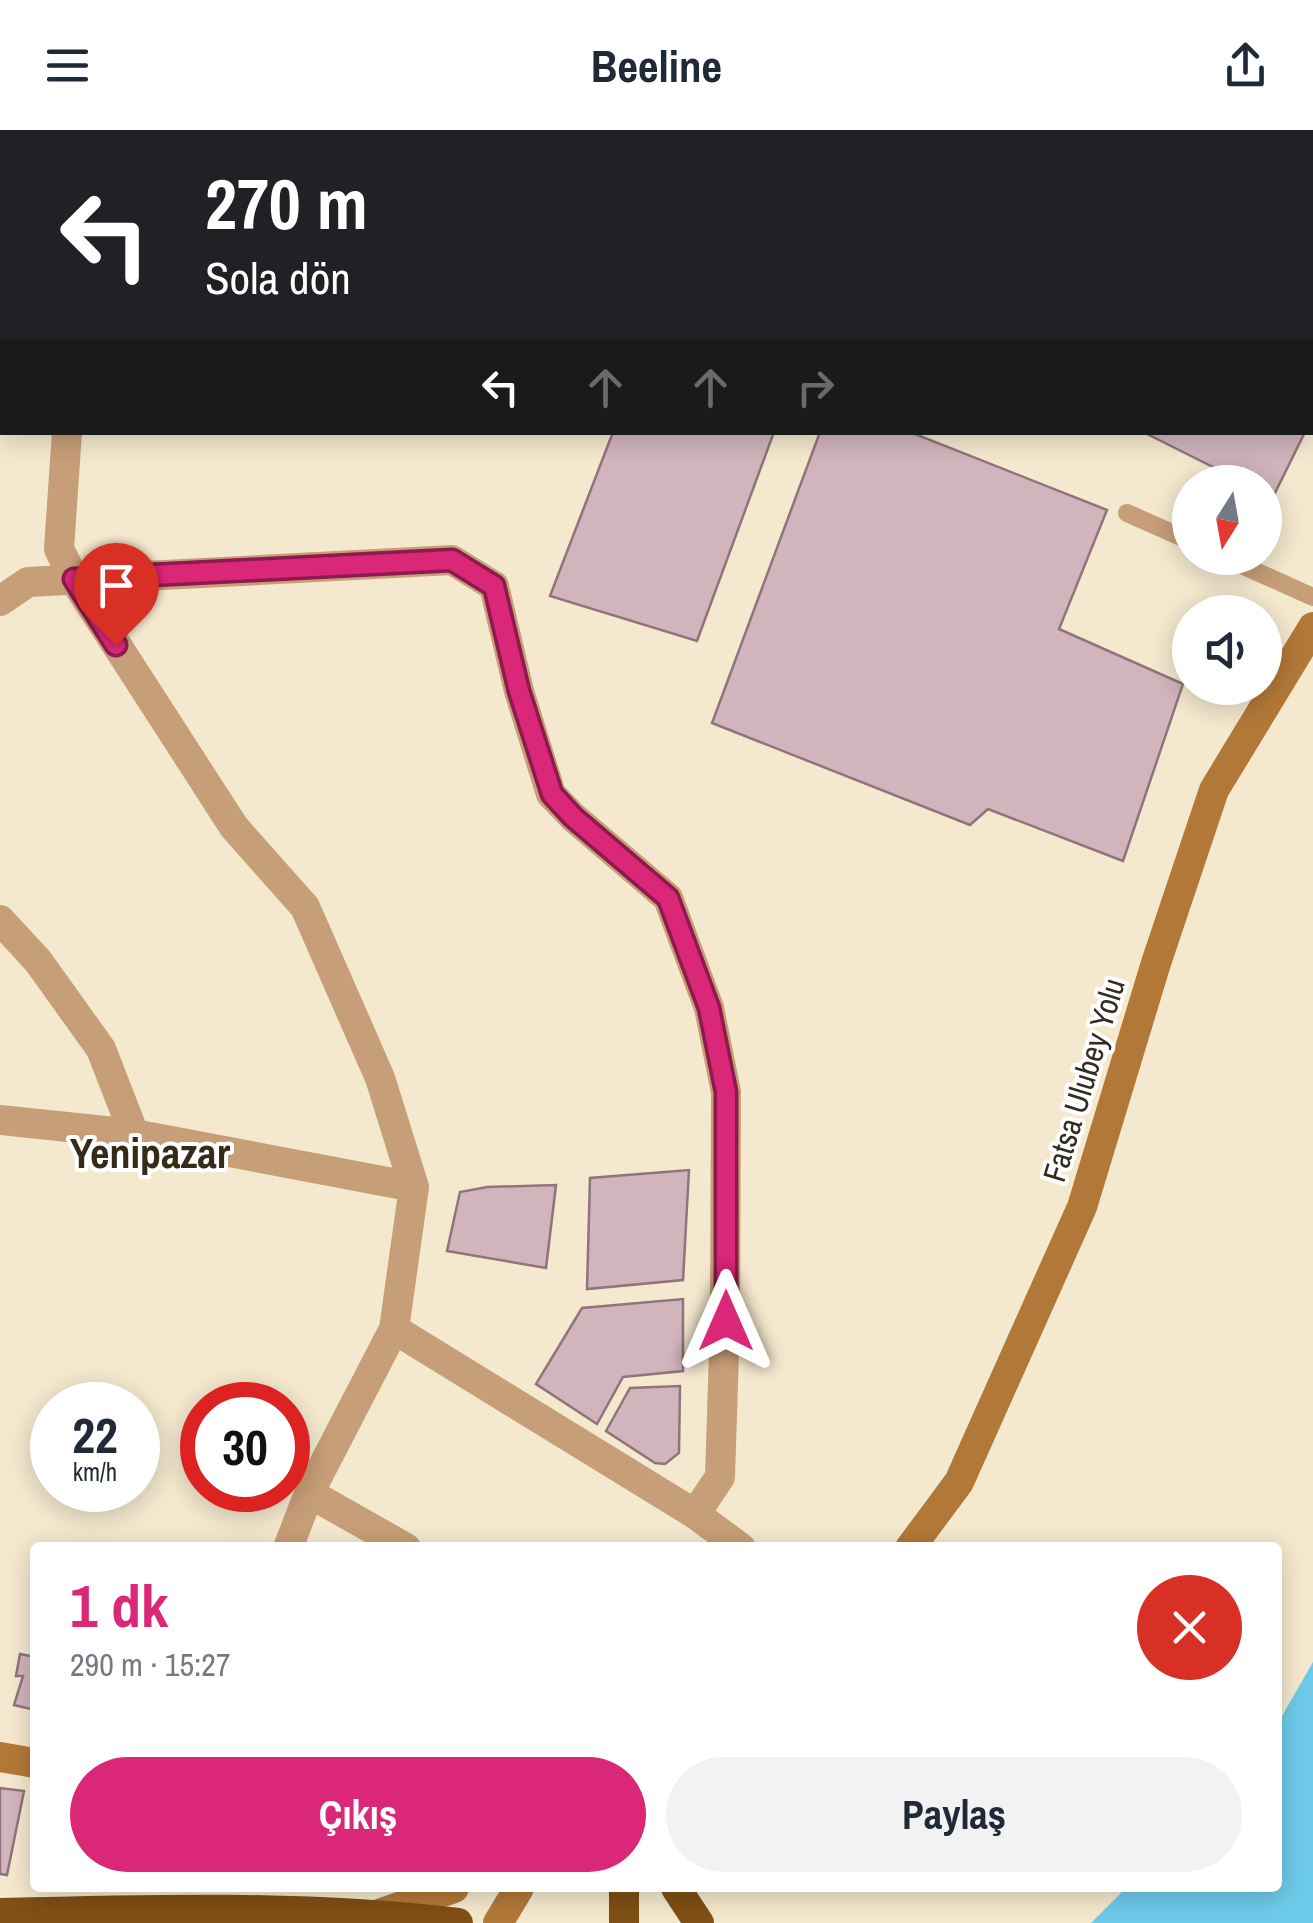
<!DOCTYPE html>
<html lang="tr">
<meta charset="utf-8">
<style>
body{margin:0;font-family:"Archivo Narrow",sans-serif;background:#f2f2f3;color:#1f2937;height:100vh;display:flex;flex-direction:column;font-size:38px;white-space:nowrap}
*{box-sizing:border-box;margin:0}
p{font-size:32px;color:#747a83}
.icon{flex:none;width:55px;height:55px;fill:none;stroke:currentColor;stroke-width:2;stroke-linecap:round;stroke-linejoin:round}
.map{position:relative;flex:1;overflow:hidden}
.details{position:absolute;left:30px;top:1412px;width:1252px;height:350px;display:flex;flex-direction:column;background:#fff;border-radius:10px;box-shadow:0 5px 25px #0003}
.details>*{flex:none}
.banner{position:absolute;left:0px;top:0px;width:1315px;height:305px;box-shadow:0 5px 25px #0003;background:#202124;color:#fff;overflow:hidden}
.needle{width:65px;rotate:191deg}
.fabs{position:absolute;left:1172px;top:335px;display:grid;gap:20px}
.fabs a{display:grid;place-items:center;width:110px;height:110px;border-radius:50%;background:#fff;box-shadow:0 5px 25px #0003;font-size:50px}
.speed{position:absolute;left:30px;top:1252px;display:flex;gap:20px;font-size:50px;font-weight:700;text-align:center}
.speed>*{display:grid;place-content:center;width:130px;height:130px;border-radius:50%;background:#fff;box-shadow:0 5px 25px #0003;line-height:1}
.speed small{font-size:25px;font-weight:400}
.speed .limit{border:15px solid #d22;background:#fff;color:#111}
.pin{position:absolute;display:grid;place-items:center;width:85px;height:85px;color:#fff;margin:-102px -42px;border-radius:50% 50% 50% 0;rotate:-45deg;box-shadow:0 0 10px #0007}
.pin .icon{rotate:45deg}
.me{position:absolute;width:110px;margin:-55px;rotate:0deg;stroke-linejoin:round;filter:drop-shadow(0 0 8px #0008)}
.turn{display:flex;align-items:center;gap:35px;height:210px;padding:0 40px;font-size:45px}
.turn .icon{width:130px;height:130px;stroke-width:2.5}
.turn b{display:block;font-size:70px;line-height:85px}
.lanes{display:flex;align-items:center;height:95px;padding:0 40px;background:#0003;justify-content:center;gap:50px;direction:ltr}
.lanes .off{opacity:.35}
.round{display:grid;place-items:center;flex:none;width:105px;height:105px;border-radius:52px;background:#f2f2f3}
.headline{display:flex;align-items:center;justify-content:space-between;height:170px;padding:0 40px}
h1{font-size:60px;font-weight:700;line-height:75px;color:#db2777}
.button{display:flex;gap:20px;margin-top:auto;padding:20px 40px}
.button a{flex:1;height:115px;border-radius:60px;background:#db2777;color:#fff;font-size:40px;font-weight:700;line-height:115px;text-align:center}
.button a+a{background:#f2f2f3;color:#1f2937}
header{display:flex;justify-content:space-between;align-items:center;height:130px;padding:0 40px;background:#fff;font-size:45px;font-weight:700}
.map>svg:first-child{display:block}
.water{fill:#6ecae9}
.building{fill:#d1b4bc;stroke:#90747c;stroke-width:2.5}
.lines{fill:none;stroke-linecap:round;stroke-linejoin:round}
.lane{stroke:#c69e77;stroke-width:18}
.street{stroke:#c69e77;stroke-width:30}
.secondary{stroke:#b27838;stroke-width:30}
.highway{stroke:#7f4f15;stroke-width:30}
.route-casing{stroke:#8e194d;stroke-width:25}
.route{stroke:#db2777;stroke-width:18}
.labels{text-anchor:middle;stroke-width:8;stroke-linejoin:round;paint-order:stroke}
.street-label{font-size:32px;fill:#322d23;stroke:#fff}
.district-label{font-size:42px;font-weight:bold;fill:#352b17;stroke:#fff}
</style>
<header><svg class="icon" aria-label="menu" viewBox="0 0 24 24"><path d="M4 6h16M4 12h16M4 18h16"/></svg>Beeline<svg class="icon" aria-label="share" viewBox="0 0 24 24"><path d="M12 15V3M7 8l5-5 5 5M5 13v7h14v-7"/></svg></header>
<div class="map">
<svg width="1313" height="1793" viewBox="0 0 1313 1793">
<rect width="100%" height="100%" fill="#f4e8ce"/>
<path class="water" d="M1313,1532v261h-222l35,-35h152v-165z"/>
<path class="building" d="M511,0h256l9,2h-265z
M613,302h161l-77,209 -147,-45z
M820,302h90l197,78 -48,119 124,55 -60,177 -135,-52 -18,16 -258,-102z
M1143,302h162l-32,65 -8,-4v-11h-22z
M689,1040l-6,110 -96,9 3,-111z
M556,1055l-10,83 -99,-17 13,-59 27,-5z
M683,1169v72l-60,6 -26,47 -61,-40 46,-76z
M680,1256l-1,67 -14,11 -10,-1 -49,-32 24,-43z
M20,1524l15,3v53l-21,-5 9,-29h-7z
M0,1658l24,3 -17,84 -7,-1z"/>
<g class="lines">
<path class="lane" d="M1127,383l63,28
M1226,428l87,39"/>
<path class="street" d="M103,0l1,2
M0,249l2,-1
M67,302l-8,117 15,30 160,248 71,80 75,171 34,109 -20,142 -85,164 -21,55
M0,471l28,-19 424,-22 42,26 25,105 32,103 22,23 95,81 41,110 17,84 -1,229 -5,156 -25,37
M0,790l38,41 63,88 33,85
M0,990l134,14 280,53
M394,1199l301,185 46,34
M309,1363l97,55"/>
<path class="secondary" d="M910,1418l49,-66 123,-275 74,-244 58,-173 99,-163
M0,1627l35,6
M376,1785l78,-27
M498,1793l21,-35"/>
<path class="highway" d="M624,1758v35
M676,1758l23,35
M0,1783c150,-4 309,-8 458,10"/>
</g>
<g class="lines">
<defs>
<path id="route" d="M116,515l-42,-66 378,-19 42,26 25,105 33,103 21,23 95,81 41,110 17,84v229"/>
</defs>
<use href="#route" class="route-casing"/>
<use href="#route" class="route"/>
</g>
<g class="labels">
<g class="street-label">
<text transform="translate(1084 950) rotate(-73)" y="11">Fatsa Ulubey Yolu</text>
</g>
<g class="district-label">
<text x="150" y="1038">Yenipazar</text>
</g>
</g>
</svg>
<div class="fabs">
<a><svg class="needle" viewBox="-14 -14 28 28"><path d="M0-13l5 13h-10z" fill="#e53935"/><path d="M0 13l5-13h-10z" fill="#747a83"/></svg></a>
<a><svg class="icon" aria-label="sound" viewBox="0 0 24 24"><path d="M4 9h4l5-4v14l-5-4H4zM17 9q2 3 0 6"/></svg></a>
</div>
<div class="speed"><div>22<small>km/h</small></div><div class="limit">30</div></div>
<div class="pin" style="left:116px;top:515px;background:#d93025"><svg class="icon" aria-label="arrive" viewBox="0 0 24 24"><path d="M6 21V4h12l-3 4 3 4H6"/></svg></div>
<svg class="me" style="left:726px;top:1191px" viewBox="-20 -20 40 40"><path d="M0-17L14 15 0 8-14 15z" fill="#db2777" stroke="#fff" stroke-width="4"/></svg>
<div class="banner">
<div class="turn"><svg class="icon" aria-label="left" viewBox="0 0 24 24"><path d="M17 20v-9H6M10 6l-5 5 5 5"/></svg><div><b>270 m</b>Sola dön</div></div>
<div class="lanes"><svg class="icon" aria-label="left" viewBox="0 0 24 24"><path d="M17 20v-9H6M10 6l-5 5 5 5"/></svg><svg class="icon off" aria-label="ahead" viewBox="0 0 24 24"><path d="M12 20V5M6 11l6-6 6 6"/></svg><svg class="icon off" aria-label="ahead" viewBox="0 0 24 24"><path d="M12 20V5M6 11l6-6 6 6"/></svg><svg class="icon off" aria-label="right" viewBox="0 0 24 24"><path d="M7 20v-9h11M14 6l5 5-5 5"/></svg></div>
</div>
<section class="details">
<div class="headline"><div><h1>1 dk</h1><p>290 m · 15:27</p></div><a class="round" style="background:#d93025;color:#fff"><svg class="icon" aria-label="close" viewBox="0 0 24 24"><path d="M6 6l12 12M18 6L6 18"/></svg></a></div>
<div class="button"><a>Çıkış</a><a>Paylaş</a></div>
</section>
</div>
